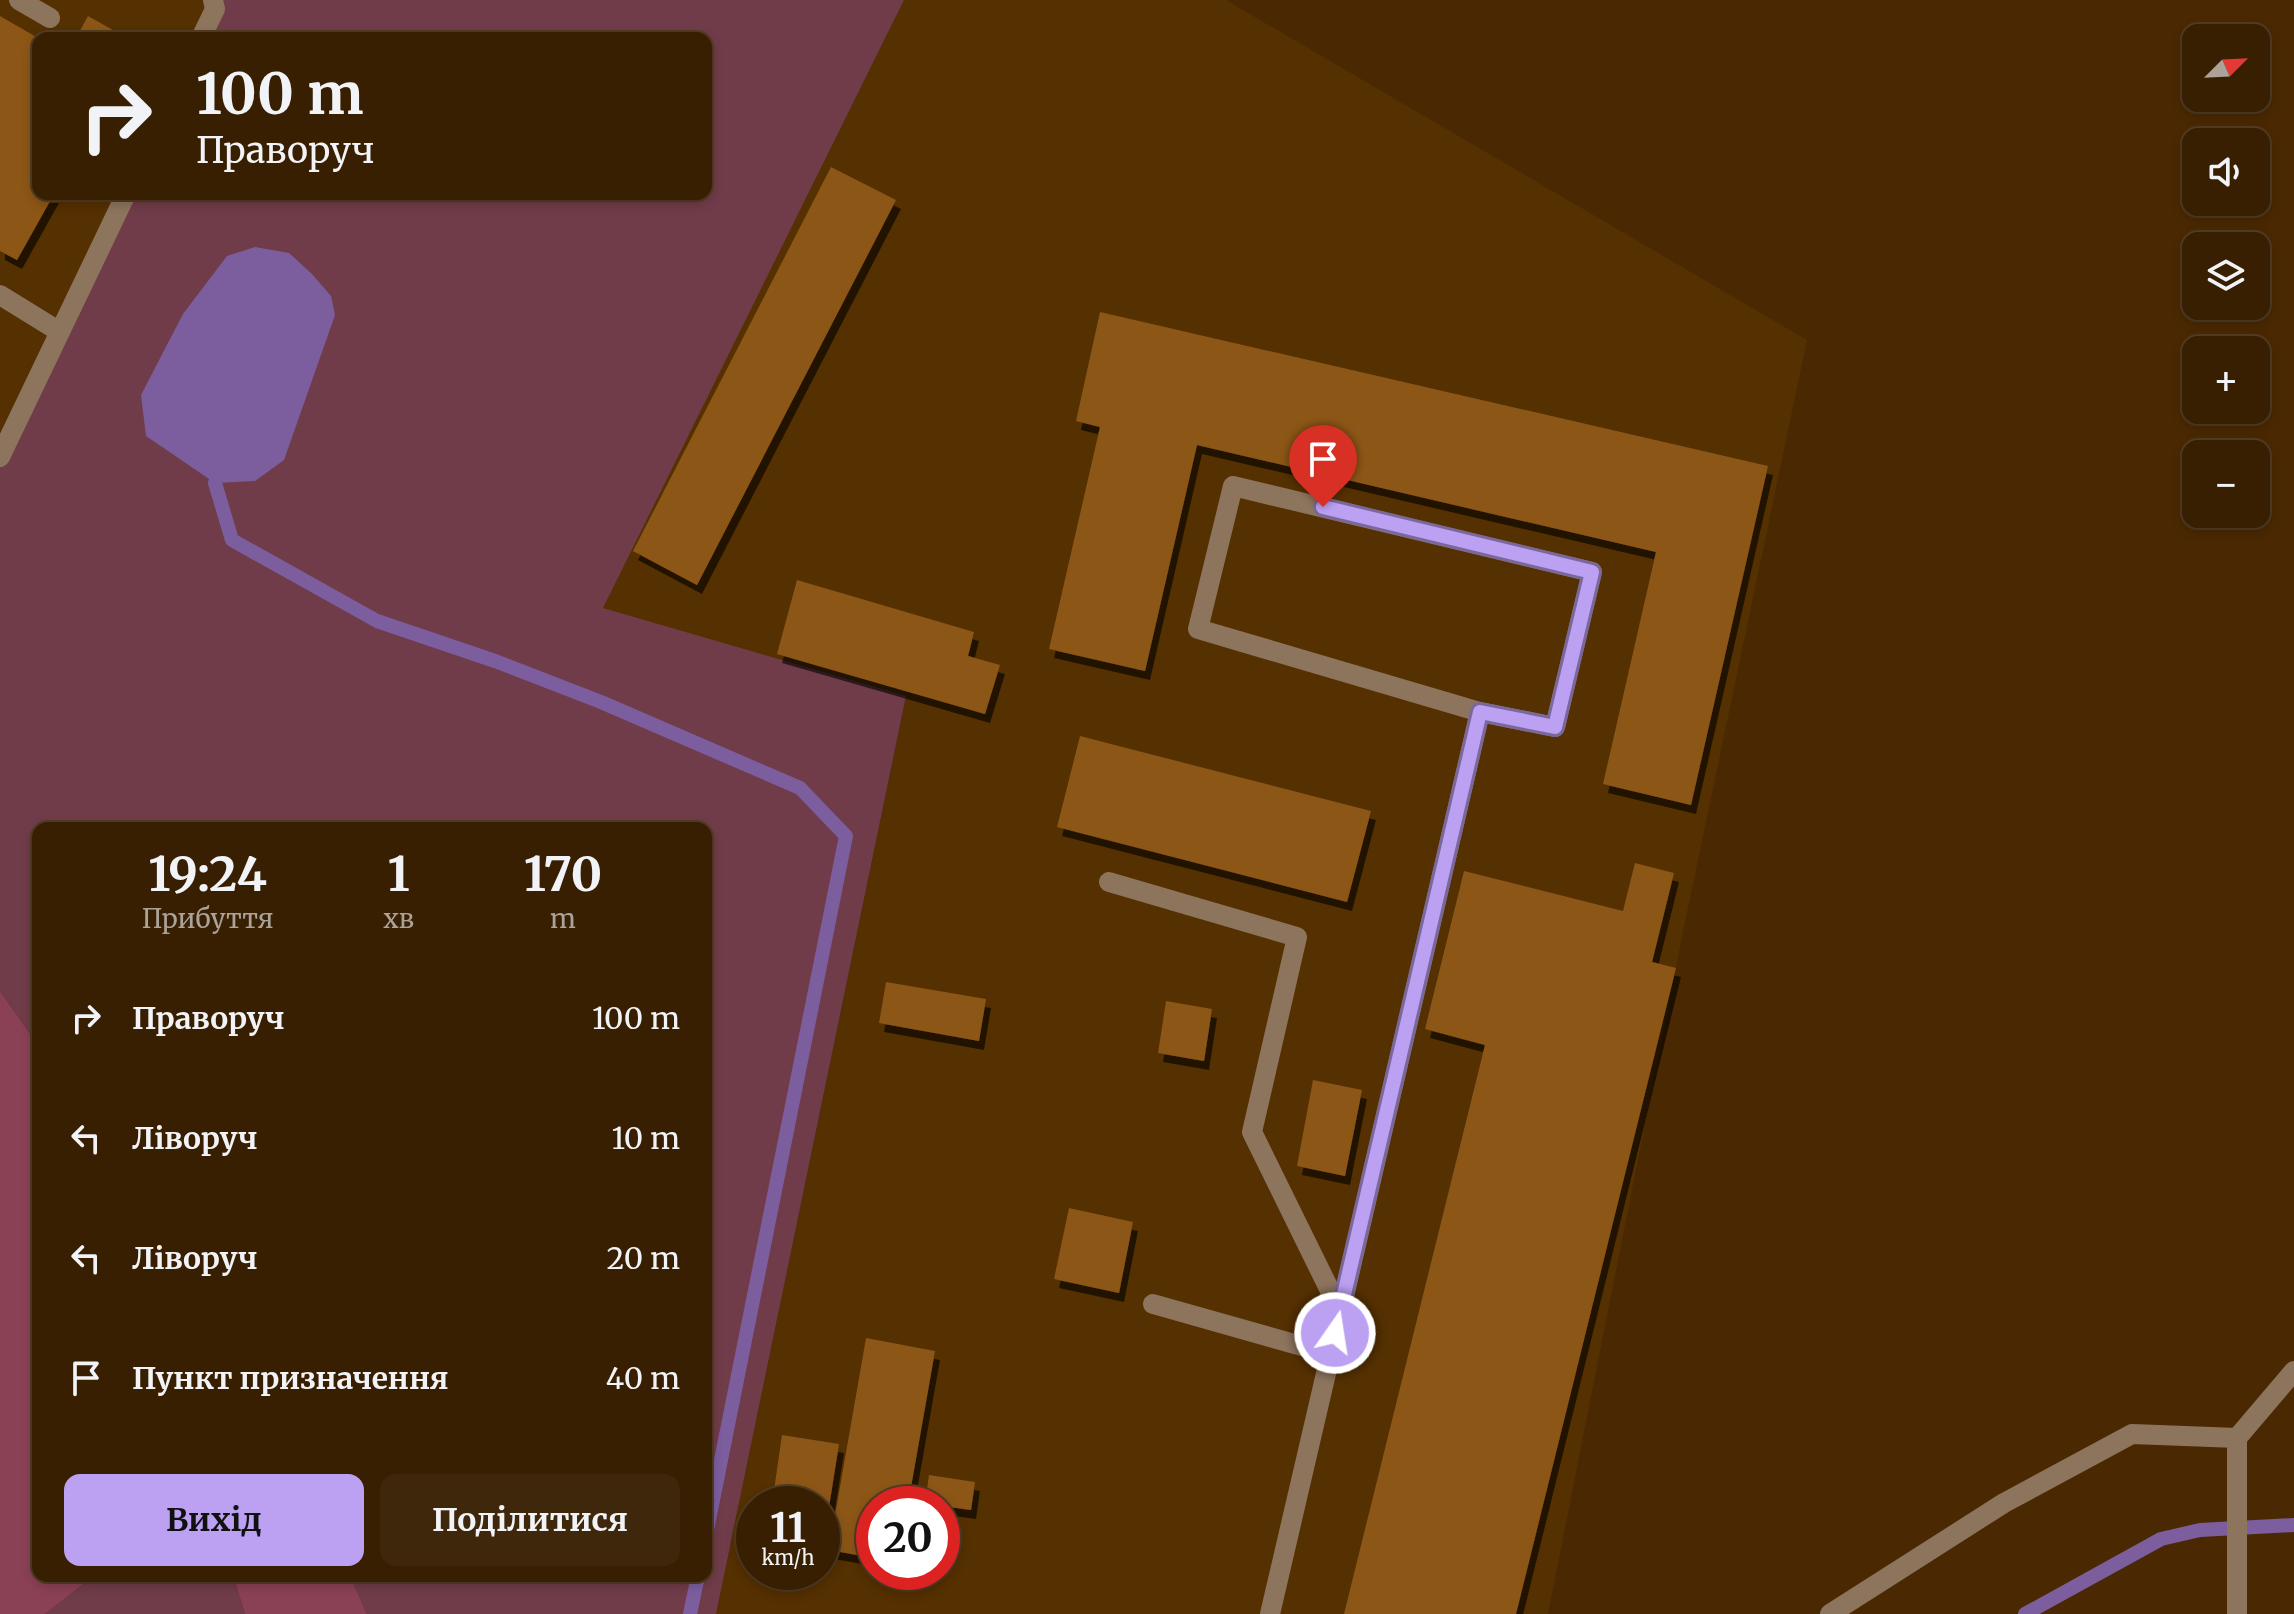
<!DOCTYPE html>
<html lang="uk">
<meta charset="utf-8">
<style>
body{margin:0;font-family:Merriweather,serif;background:#3f270c;color:#f1f3f6;height:100vh;display:flex;flex-direction:column;font-size:30px;white-space:nowrap}
*{box-sizing:border-box;margin:0}
p{font-size:26px;color:#aba299}
.icon{flex:none;width:44px;height:44px;fill:none;stroke:currentColor;stroke-width:2;stroke-linecap:round;stroke-linejoin:round}
.map{position:relative;flex:1;overflow:hidden}
.panel{position:absolute;left:32px;top:822px;width:680px;height:760px;display:flex;flex-direction:column;background:#381f02;border-radius:16px;box-shadow:0 4px 12px #0003,0 0 0 2px #523d24}
.panel>*{flex:none}
.banner{position:absolute;left:32px;top:32px;width:680px;height:168px;border-radius:16px;box-shadow:0 4px 12px #0003,0 0 0 2px #523d24;background:#381f02;color:#f1f3f6;overflow:hidden}
.needle{width:52px;rotate:66deg}
.controls{position:absolute;left:2182px;top:24px;display:grid;gap:16px}
.controls a{display:grid;place-items:center;width:88px;height:88px;border-radius:16px;background:#381f02;box-shadow:0 4px 12px #0003,0 0 0 2px #523d24;font-size:40px}
.speed{position:absolute;left:736px;top:1486px;display:flex;gap:16px;font-size:40px;font-weight:700;text-align:center}
.speed>*{display:grid;place-content:center;width:104px;height:104px;border-radius:50%;background:#381f02;box-shadow:0 4px 12px #0003,0 0 0 2px #523d24;line-height:1}
.speed small{font-size:20px;font-weight:400}
.speed .limit{border:12px solid #d22;background:#fff;color:#111}
.pin{position:absolute;display:grid;place-items:center;width:68px;height:68px;color:#fff;margin:-82px -34px;border-radius:50% 50% 50% 0;rotate:-45deg;box-shadow:0 0 8px #0007}
.pin .icon{rotate:45deg}
.me{position:absolute;width:88px;margin:-44px;rotate:13deg;stroke-linejoin:round;filter:drop-shadow(0 0 6px #0008)}
.turn{display:flex;align-items:center;gap:28px;height:168px;padding:0 32px;font-size:36px}
.turn .icon{width:104px;height:104px;stroke-width:2.5}
.turn b{display:block;font-size:56px;line-height:68px}
.eta{display:flex;justify-content:space-evenly;align-items:center;height:136px;text-align:center}
.eta b{font-size:48px;font-weight:700;line-height:56px}
.primary-button{display:flex;gap:16px;margin-top:auto;padding:16px 32px}
.primary-button a{flex:1;height:92px;border-radius:16px;background:#bca0f2;color:#111;font-size:32px;font-weight:700;line-height:92px;text-align:center}
.primary-button a+a{background:#3f270c;color:#f1f3f6}
ul{padding:0;list-style:none}
li{display:flex;align-items:center;gap:24px;height:120px;padding:0 32px}
li div{flex:1}
li b{display:block;font-size:30px}
li em{font-style:normal}
.map>svg:first-child{display:block}
.built{fill:#553001;fill-rule:evenodd}
.green{fill:#703c49}
.forest{fill:#8b4155}
.water{fill:#7c5e9f}
.lines{fill:none;stroke-linecap:round;stroke-linejoin:round}
.stream{stroke:#7c5e9f;stroke-width:14}
.building{fill:#8c5618;filter:url(#shadow)}
.minor{stroke:#8d745d;stroke-width:20}
.route-casing{stroke:#7a689d;stroke-width:20}
.route{stroke:#bca0f2;stroke-width:14}
</style>
<div class="map">
<svg width="2294" height="1614" viewBox="0 0 2294 1614">
<defs>
<filter id="shadow"><feDropShadow dx="5" dy="9" stdDeviation="0" flood-color="#0009"/></filter>
</defs>
<rect width="100%" height="100%" fill="#4a2902"/>
<path class="built" d="M0,0h212l-19,38h-155v156h79l-117,241z
M904,0h322l581,340 -123,587 -136,687h-832l190,-917 -304,-88zM754,1504h68v68h-68zM874,1504h68v68h-68z"/>
<path class="green" d="M212,0h692l-301,608 303,88 -190,918h-349l-17,-38h356v-748h-668v217l-38,-54v-556l117,-241h589v-156h-513z
M94,1576h145l-3,9 9,29h-200z"/>
<path class="forest" d="M0,991l38,54v531h56l-49,38h-45z
M239,1576h111l17,38h-122l-9,-29z"/>
<path class="water" d="M255,247l34,6 23,21 19,22 4,19 -51,145 -29,21 -40,2 -69,-47 -5,-41 42,-81 44,-58z"/>
<g class="lines">
<path class="stream" d="M215,483l17,57 145,81 118,40 106,41 199,86 46,48 -140,699
M690,1614l8,-38
M2025,1614l136,-75 39,-9 94,-5"/>
</g>
<path class="building" d="M0,16l38,22v156h16l-37,66 -17,-9z
M88,16l39,22h-51z
M831,167l65,33 -199,385 -64,-34z
M1100,312l668,154 -77,339 -88,-21 53,-232 -459,-107 -52,226 -96,-22 51,-222 -24,-6z
M797,580l177,52 -6,24 32,9 -15,49 -208,-60z
M1080,736l291,75 -24,91 -290,-75z
M1635,863l39,10 -22,89 24,6 -160,646h-172l141,-569 -60,-16 39,-158 159,40z
M886,982l100,17 -7,42 -100,-18z
M1166,1001l46,8 -8,52 -46,-8z
M1313,1080l49,10 -17,86 -48,-10z
M1069,1208l64,14 -14,71 -65,-14z
M866,1338l69,13 -27,153h-34v54l-45,-8z
M782,1435l57,9 -14,88 -3,-1v-27h-50z
M929,1475l46,7 -4,28 -29,-4v-2l-17,-1z"/>
<g class="lines">
<path class="minor" d="M19,0l31,18
M201,38l14,-29 -2,-9
M0,295l60,37
M0,457l126,-263
M1233,486l359,86 -37,155 -75,-15 -282,-83z
M1109,882l188,55 -45,195 88,179
M1153,1304l177,50
M1270,1614l210,-902
M1830,1614l174,-111 128,-69 105,4
M2237,1614v-176l57,-67"/>
</g>
<g class="lines">
<defs>
<path id="route" d="M1323,507l269,65 -37,155 -75,-15 -145,621"/>
</defs>
<use href="#route" class="route-casing"/>
<use href="#route" class="route"/>
</g>
</svg>
<div class="controls">
<a><svg class="needle" viewBox="-14 -14 28 28"><path d="M0-13l5 13h-10z" fill="#e53935"/><path d="M0 13l5-13h-10z" fill="#aba299"/></svg></a>
<a><svg class="icon" aria-label="sound" viewBox="0 0 24 24"><path d="M4 9h4l5-4v14l-5-4H4zM17 9q2 3 0 6"/></svg></a>
<a><svg class="icon" aria-label="layers" viewBox="0 0 24 24"><path d="M12 4l9 5-9 5-9-5zM3 14l9 5 9-5"/></svg></a>
<a>+</a>
<a>−</a>
</div>
<div class="speed"><div>11<small>km/h</small></div><div class="limit">20</div></div>
<div class="pin" style="left:1323px;top:507px;background:#d93025"><svg class="icon" aria-label="arrive" viewBox="0 0 24 24"><path d="M6 21V4h12l-3 4 3 4H6"/></svg></div>
<svg class="me" style="left:1335px;top:1333px" viewBox="-20 -20 40 40"><circle r="17" fill="#bca0f2" stroke="#fff" stroke-width="3"/><path d="M0-11L8 9 0 5-8 9z" fill="#fff"/></svg>
<div class="banner">
<div class="turn"><svg class="icon" aria-label="right" viewBox="0 0 24 24"><path d="M7 20v-9h11M14 6l5 5-5 5"/></svg><div><b>100 m</b>Праворуч</div></div>
</div>
<section class="panel">
<div class="eta">
<div><b>19:24</b><p>Прибуття</p></div>
<div><b>1</b><p>хв</p></div>
<div><b>170</b><p>m</p></div>
</div>
<ul>
<li><svg class="icon" aria-label="right" viewBox="0 0 24 24"><path d="M7 20v-9h11M14 6l5 5-5 5"/></svg><div><b>Праворуч</b></div><em>100 m</em></li>
<li><svg class="icon" aria-label="left" viewBox="0 0 24 24"><path d="M17 20v-9H6M10 6l-5 5 5 5"/></svg><div><b>Ліворуч</b></div><em>10 m</em></li>
<li><svg class="icon" aria-label="left" viewBox="0 0 24 24"><path d="M17 20v-9H6M10 6l-5 5 5 5"/></svg><div><b>Ліворуч</b></div><em>20 m</em></li>
<li><svg class="icon" aria-label="arrive" viewBox="0 0 24 24"><path d="M6 21V4h12l-3 4 3 4H6"/></svg><div><b>Пункт призначення</b></div><em>40 m</em></li>
</ul>
<div class="primary-button"><a>Вихід</a><a>Поділитися</a></div>
</section>
</div>
